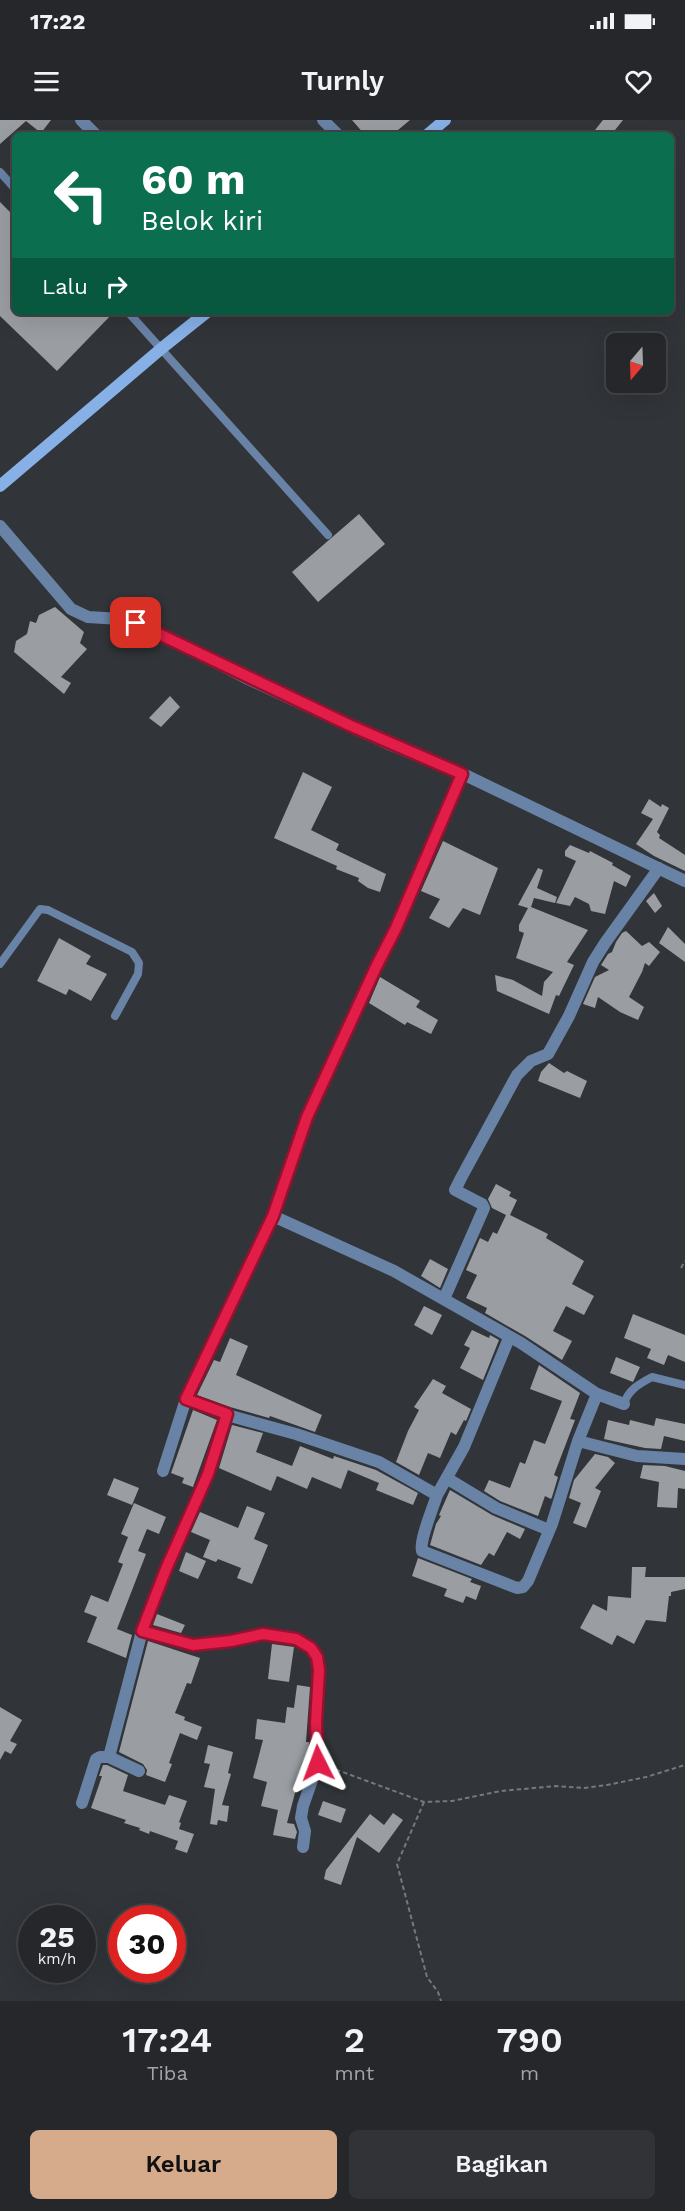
<!DOCTYPE html>
<html lang="id">
<style>
body{margin:0;font-family:"Work Sans",sans-serif;background:#313336;color:#f1f3f6;height:100vh;display:flex;flex-direction:column;font-size:22px;white-space:nowrap}
*{box-sizing:border-box;margin:0}
p{font-size:20px;color:#a3a5a8}
.icon{flex:none;width:33px;height:33px;fill:none;stroke:currentColor;stroke-width:2;stroke-linecap:round;stroke-linejoin:round}
.map{position:relative;height:1881px;overflow:hidden}
.panel{display:flex;flex-direction:column;background:#25272a;flex:1}
.panel>*{flex:none}
.guide{position:absolute;left:12px;top:12px;width:662px;height:183px;border-radius:9px;box-shadow:0 6px 24px #0002,0 0 0 2px #424447;background:#0b6e4f;color:#fff;overflow:hidden}
.needle{width:39px;rotate:199deg}
.buttons{position:absolute;left:606px;top:213px;display:grid;gap:12px}
.buttons a{display:grid;place-items:center;width:60px;height:60px;border-radius:9px;background:#25272a;box-shadow:0 6px 24px #0002,0 0 0 2px #424447;font-size:30px}
.speed{position:absolute;left:18px;top:1785px;display:flex;gap:12px;font-size:30px;font-weight:700;text-align:center}
.speed>*{display:grid;place-content:center;width:78px;height:78px;border-radius:50%;background:#25272a;box-shadow:0 6px 24px #0002,0 0 0 2px #424447;line-height:1}
.speed small{font-size:15px;font-weight:400}
.speed .limit{border:9px solid #d22;background:#fff;color:#111}
.pin{position:absolute;display:grid;place-items:center;width:51px;height:51px;color:#fff;margin:-26px;border-radius:12px;box-shadow:0 3px 9px #0006}
.me{position:absolute;width:66px;margin:-33px;rotate:357deg;stroke-linejoin:round;filter:drop-shadow(0 0 4px #0008)}
.turn{display:flex;align-items:center;gap:21px;height:126px;padding:0 30px;font-size:27px}
.turn .icon{width:78px;height:78px;stroke-width:2.5}
.turn b{display:block;font-size:42px;line-height:51px}
.then{display:flex;align-items:center;height:57px;padding:0 30px;background:#0003;gap:12px;font-size:22px}
.eta{display:flex;justify-content:space-evenly;align-items:center;height:102px;text-align:center}
.eta b{font-size:36px;font-weight:600;line-height:42px}
.action{display:flex;gap:12px;margin-top:auto;padding:12px 30px}
.action a{flex:1;height:69px;border-radius:9px;background:#d6ab8b;color:#111;font-size:24px;font-weight:600;line-height:69px;text-align:center}
.action a+a{background:#313336;color:#f1f3f6}
.status{display:flex;justify-content:space-between;align-items:center;height:42px;padding:0 30px;background:#25272a;direction:ltr}
.status svg{height:16px;fill:currentColor}
header{display:flex;justify-content:space-between;align-items:center;height:78px;padding:0 30px;background:#25272a;font-size:27px;font-weight:600}
.map>svg:first-child{display:block}
.building{fill:#9a9ea2}
.lines{fill:none;stroke-linecap:round;stroke-linejoin:round}
.path{stroke:#76787c;stroke-width:2;stroke-dasharray:4.5 3;stroke-linecap:butt}
.service{stroke:#6983a6;stroke-width:8}
.minor{stroke:#6983a6;stroke-width:12}
.secondary{stroke:#86b0e6;stroke-width:12}
.route-casing{stroke:#92132f;stroke-width:15}
.route{stroke:#e11d48;stroke-width:10}
</style>
<div class="status"><b>17:22</b><svg viewBox="0 0 49 12"><path d="M0 12V9h3v3zM5 12V6h3v6zM10 12V3h3v9zM15 12V0h3v12zM26 1h20v11H26zM47 4h2v5h-2z"/></svg></div>
<header><svg class="icon" aria-label="menu" viewBox="0 0 24 24"><path d="M4 6h16M4 12h16M4 18h16"/></svg>Turnly<svg class="icon" aria-label="heart" viewBox="0 0 24 24"><path d="M12 20l-8-8c-3-5 5-10 8-4 3-6 11-1 8 4z"/></svg></header>
<div class="map">
<svg width="685" height="1881" viewBox="0 0 685 1881">
<rect width="100%" height="100%" fill="#313438"/>
<path class="building" d="M0,0h51l-10,13 -15,-12 -26,23z
M352,0h58l-18,15h-27z
M603,0h20l-12,15h-20z
M0,82l15,15v95h99l-57,59 -57,-55z
M359,394l26,30 -67,58 -26,-30z
M55,487l29,25 -4,11 7,6 -26,28 10,6 -7,11 -50,-42 2,-11 11,-7 3,-13 6,2 3,-8z
M170,576l10,11 -19,20 -12,-9z
M303,652l29,15 -21,43 28,14 -3,6 50,24 -6,18 -12,-4 -10,-7 1,-3 -23,-9 1,-3 -63,-28z
M649,679l12,8 1,-3 7,4 -12,24 3,3 -1,3 26,17v16l-31,-15 -18,-12 17,-25 -12,-6z
M443,721l55,27 -18,47 -17,-7 -14,20 -20,-10 11,-19 -19,-8z
M570,725l19,8 1,-2 23,12 -1,2 19,11 -5,11 -12,-6 -9,33 -14,-3 -2,-7 -14,-7 -5,9 -14,-3 20,-42 -11,-5v-5z
M538,748l5,2 -6,18 20,9 -2,6 -21,-5 -3,9 57,23 -21,32 7,3 -15,31 -3,-1 -7,19 -52,-23 -2,-16 18,5 29,16 2,-14 9,-10 -37,-14 8,-25 -5,-2v-6l9,-17 -10,-3z
M654,773l8,13 -7,7 -9,-12z
M668,807l17,17v18l-26,-19z
M626,811l16,15 7,-4 11,10 -11,14 -4,-3 -3,9 -13,25 15,10 -6,13 -18,-8 -22,-15 -3,11 -12,-4 12,-27 14,-7 -8,-5 7,-11 4,-2 4,-10 6,-9z
M59,818l32,18 -5,8 21,10 -16,27 -22,-12 -3,6 -29,-14z
M380,857l40,24 -4,6 22,13 -7,14 -24,-12 -2,3 -36,-22z
M549,943l15,10 3,-2 20,10 -7,17 -42,-17 3,-9z
M496,1064l15,8 -2,4 8,4 -7,15 38,19 -2,4 38,23 -12,23 22,12 -10,19 -18,-9 -13,25 19,10 -10,19 -37,-24 -40,-23 2,-5 -21,-10 11,-23 -11,-5 14,-32 8,4 5,-10 4,2 9,-19 -14,-7 -4,-9z
M430,1139l18,10 -8,19 -19,-12z
M424,1186l18,9 -10,20 -18,-10z
M633,1194l52,21v27l-17,-7 -4,10 -17,-7 4,-9 -27,-11z
M472,1210l17,8 1,-3 9,5 -16,40 -23,-12 10,-20 -6,-3z
M230,1218l18,8 -12,29 86,40 -7,17 -45,-16 -1,2 -39,-11 -33,-12 17,-35 6,2z
M616,1237l24,10 -7,15 -23,-9z
M539,1245l41,28 -10,26 5,1 -21,55 4,2 -6,20 -1,2 -6,-3 -7,20 -38,-15 -16,-10 5,-11 21,8 10,-26 5,2 9,-24 11,4 17,-43 -32,-12z
M433,1259l13,7 -4,7 29,16 -5,12 -2,-1 -8,15 -5,-3 -11,26 -12,-5 -9,22 -23,-13 12,-31 11,-21 -5,-3z
M193,1290l24,10 -24,67 -11,-4 2,-5 -13,-5z
M656,1298l29,6v17l-21,-5 -3,13 -16,-1 -41,-9 4,-19 21,5 1,-5 24,6z
M232,1305l31,8 -7,19 36,14 8,-20 33,13 1,-3 42,14 42,23 -5,12 -37,-15 3,-7 -31,-13 -7,19 -29,-12 -5,12 -30,-13 -6,15 -52,-23z
M595,1334l13,3 7,6 -20,25 6,3 -15,37 -13,-5 8,-20 -12,-5 5,-18z
M643,1345l22,1 20,5v18l-7,-1 -1,20 -20,-1 2,-25 -19,-4z
M114,1358l25,10 -7,17 -25,-10z
M450,1370l42,25 33,14 -5,10 -13,-7 -13,24 -5,-3 -8,12 -51,-20 6,-21 5,-8 -2,-1z
M134,1383l32,14 -7,17 -12,-5 -9,22 8,3 -29,75 15,6 -6,23 -39,-16 10,-25 -13,-5 7,-17 17,7 15,-38 -5,-2 10,-25 -7,-3z
M247,1386l18,7 -11,26 14,6 -16,39 -15,-6 4,-10 -23,-9 -2,3 -13,-5 7,-17 -19,-8 9,-20 38,16z
M186,1432l20,9 -8,18 -19,-8z
M418,1438l54,21 -2,3 11,4 -5,14 -10,-4 -3,7 -19,-7 3,-7 -35,-13z
M632,1447h14l-1,10h40v12l-14,3v4h-2l-3,26 -20,-2 -12,24 -17,-9 -5,10 -32,-17 13,-24 14,7 1,-15 23,2z
M157,1494l28,11 -4,8 -28,-8z
M148,1521l52,17 -9,26 -4,-1 -12,30 10,4 -1,3 18,7 -5,13 -17,-7 -11,30 3,1 -7,18 -19,-7 1,-5 -4,-6 -24,-12z
M272,1524l22,3 -5,35 -21,-3z
M297,1565l13,2 -4,55h3l1,20 -6,17 -5,-1 -12,45 7,1 3,8 -2,7 -22,-4 5,-25 -17,-4 6,-24 -14,-4 10,-38 -8,-1 2,-20 28,4 2,-16 7,1z
M0,1587l22,13 -12,21 7,3 -6,10 -6,-3 -5,9z
M208,1625l25,7 -5,21 3,1 -9,31 7,1 -2,16 -9,-2 -1,5 -7,-1 5,-35 -11,-2 6,-23 -6,-1z
M103,1645h4l21,10 -5,16 42,14 4,-10 18,6 -8,21 2,1 -2,6 15,5 -7,19 -12,-4 3,-8 -28,-10 -1,3 -10,-4 1,-2 -16,-5 2,-3 -35,-12 11,-32h-3z
M323,1681l23,8 -5,14 -23,-8z
M393,1693l10,7 -24,33 -22,-16 -16,48 -17,-6 2,-9 44,-56 14,11z"/>
<g class="lines">
<path class="path" d="M681,1148l4,-7
M329,1647l95,35 28,-1 49,-10 55,-5 28,2 23,-3 39,-8 39,-12
M424,1682l-27,62 30,113 11,15 3,9"/>
<path class="service" d="M0,52l15,17
M128,192l200,223
M0,844l40,-55 8,1 84,42 7,11 -1,11 -23,42
M624,1284c4,-14 15,-20 28,-27l33,8"/>
<path class="minor" d="M81,0l15,15
M323,0l15,15
M0,406l71,83 17,8 33,2 38,14 85,44 147,68 72,29 222,107
M273,1096l121,55 127,72 76,51 27,10
M444,1179l40,-91 -2,-4 -27,-14 6,-12 56,-103 14,-14 17,-7 21,-38 24,-54 12,-19 54,-75
M227,1295l69,19 83,28 58,33 27,-48 45,-109
M578,1321l59,15 48,3
M163,1351l23,-72
M448,1359l48,29 53,22
M437,1375c-4,13 -18,46 -15,56l95,37 6,-1 5,-6 24,-57 26,-83 19,-47
M142,1511l51,14 38,-4 32,-7 33,5 15,9 6,9 2,13 -3,53 2,40 -15,43 -2,12 4,13 -2,16
M109,1637l30,14
M82,1683l14,-44 4,-2h9l33,-126 24,-62 42,-95 19,-59 -41,-16 87,-183 34,-99 69,-150 20,-39 67,-154"/>
<path class="secondary" d="M427,15l18,-15
M0,366l162,-138 45,-36"/>
</g>
<g class="lines">
<defs>
<path id="route" d="M136,503l213,102 113,49 -66,154 -20,39 -69,150 -34,99 -87,183 41,15 -19,60 -42,95 -24,62 51,14 38,-4 32,-7 33,5 15,9 6,9 2,13 -3,53 2,40"/>
</defs>
<use href="#route" class="route-casing"/>
<use href="#route" class="route"/>
</g>
</svg>
<div class="buttons">
<a><svg class="needle" viewBox="-14 -14 28 28"><path d="M0-13l5 13h-10z" fill="#e53935"/><path d="M0 13l5-13h-10z" fill="#a3a5a8"/></svg></a>
</div>
<div class="speed"><div>25<small>km/h</small></div><div class="limit">30</div></div>
<div class="pin" style="left:136px;top:503px;background:#d93025"><svg class="icon" aria-label="arrive" viewBox="0 0 24 24"><path d="M6 21V4h12l-3 4 3 4H6"/></svg></div>
<svg class="me" style="left:318px;top:1643px" viewBox="-20 -20 40 40"><path d="M0-17L14 15 0 8-14 15z" fill="#e11d48" stroke="#fff" stroke-width="4"/></svg>
<div class="guide">
<div class="turn"><svg class="icon" aria-label="left" viewBox="0 0 24 24"><path d="M17 20v-9H6M10 6l-5 5 5 5"/></svg><div><b>60 m</b>Belok kiri</div></div>
<div class="then">Lalu<svg class="icon" aria-label="right" viewBox="0 0 24 24"><path d="M7 20v-9h11M14 6l5 5-5 5"/></svg></div>
</div>
</div>
<section class="panel">
<div class="eta">
<div><b>17:24</b><p>Tiba</p></div>
<div><b>2</b><p>mnt</p></div>
<div><b>790</b><p>m</p></div>
</div>
<div class="action"><a>Keluar</a><a>Bagikan</a></div>
</section>
